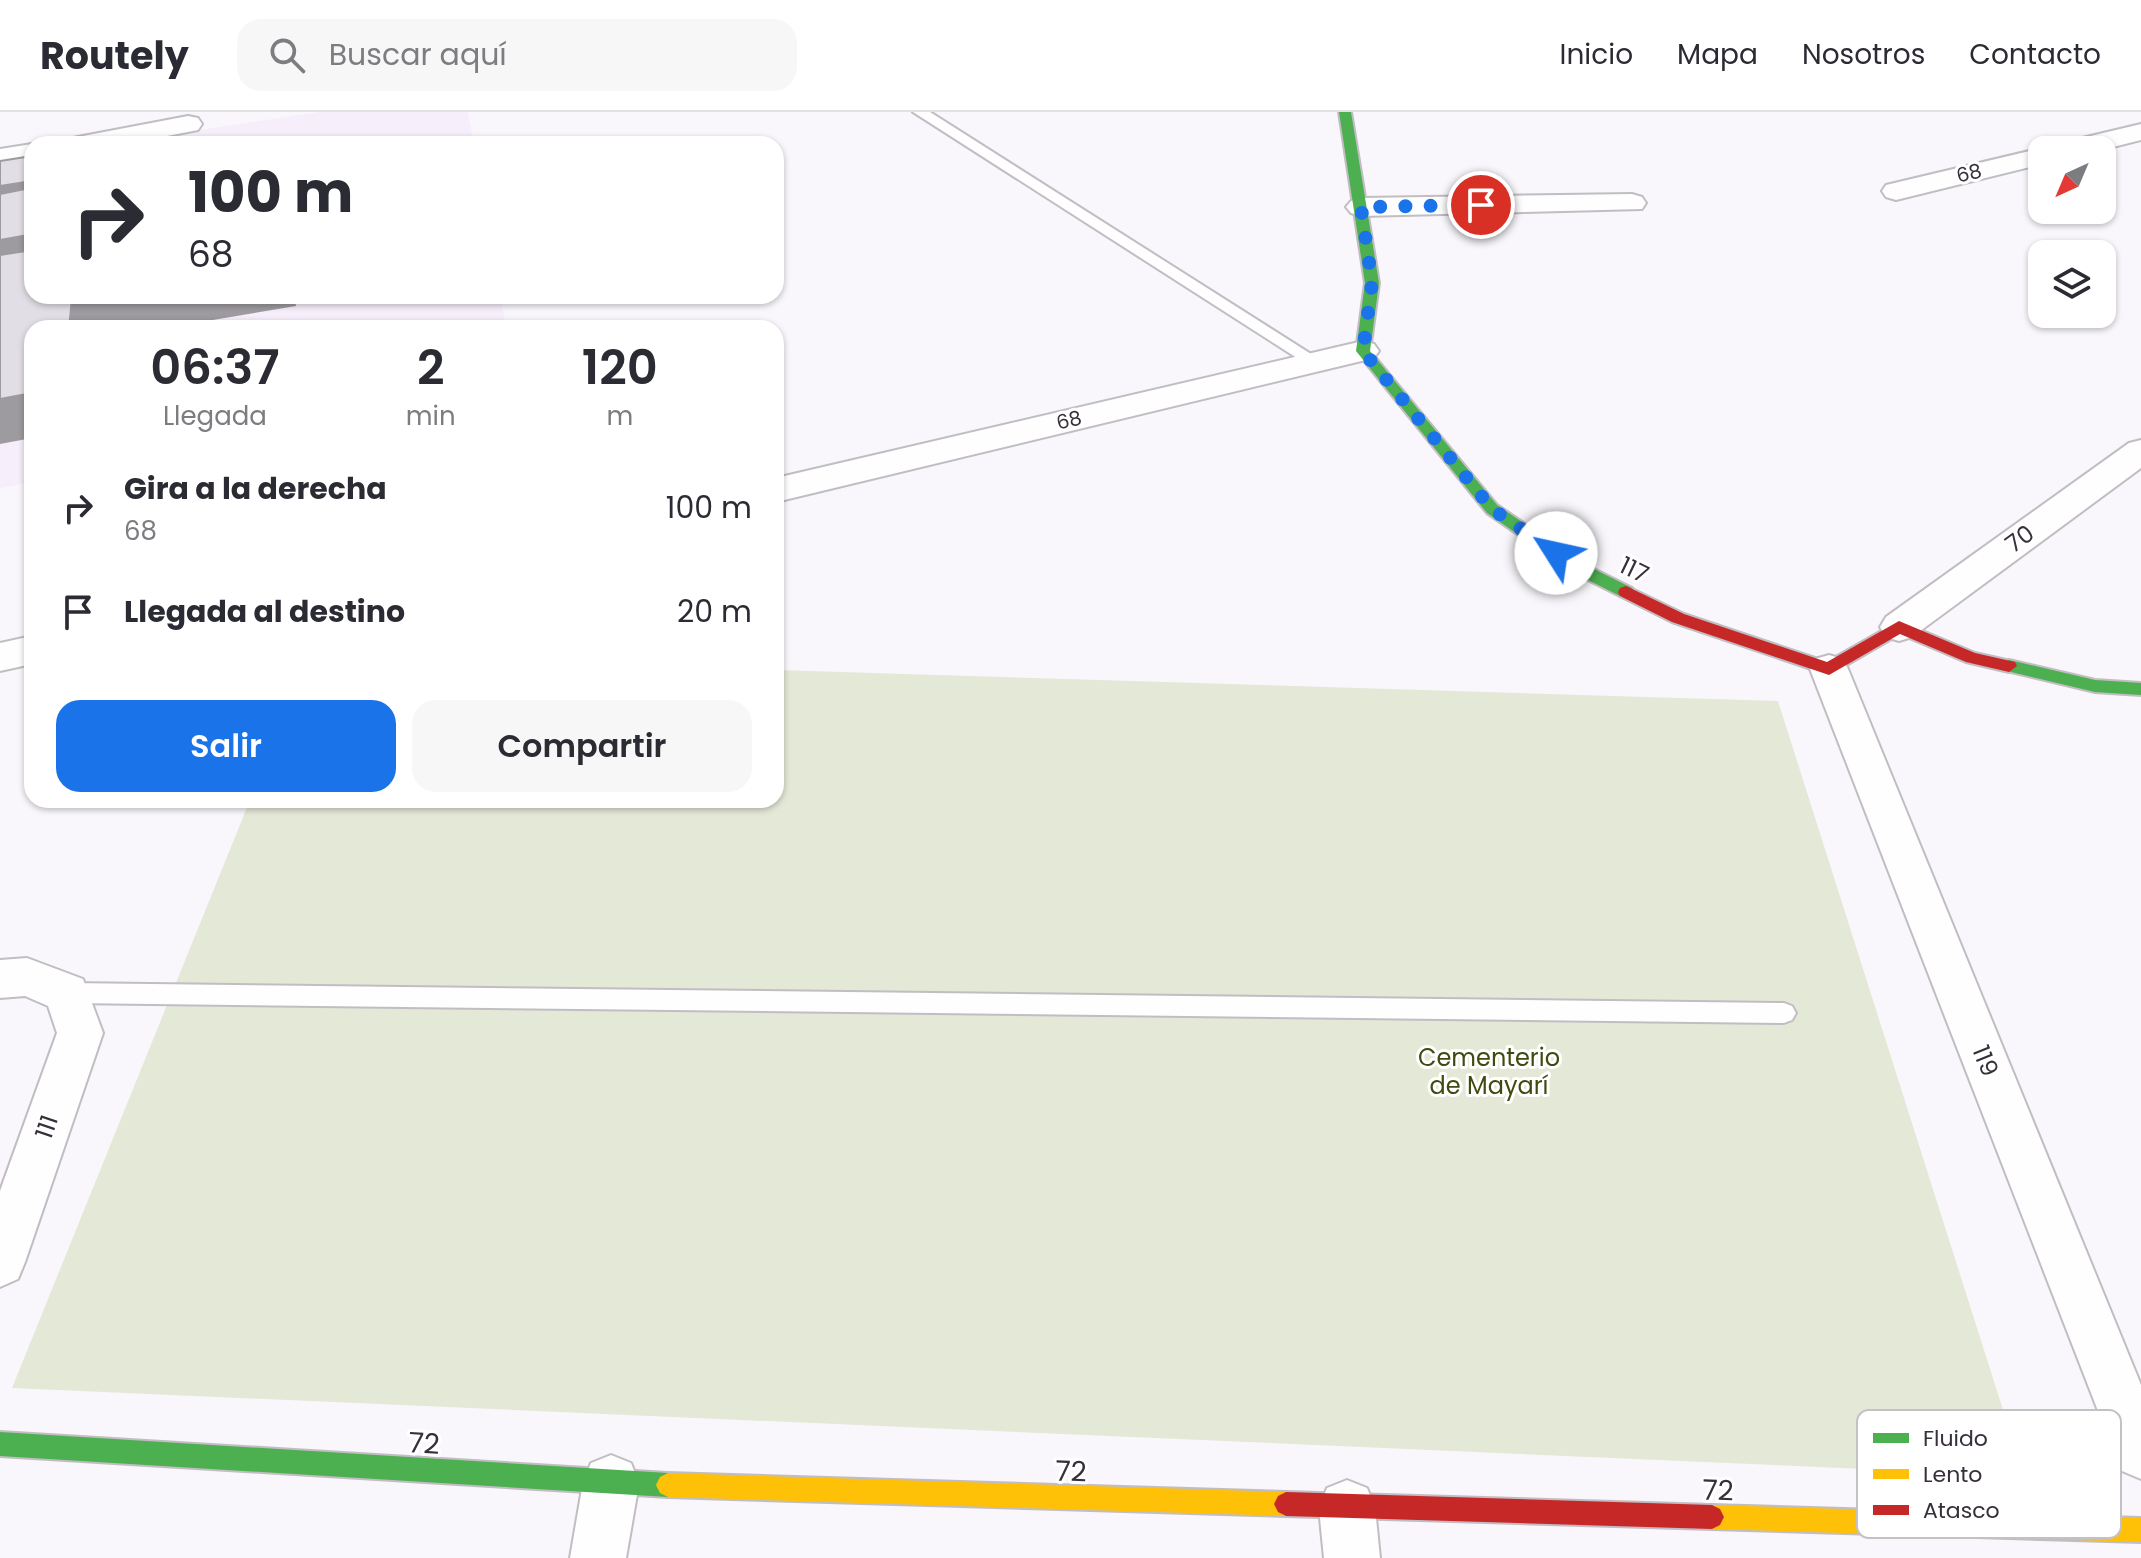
<!DOCTYPE html>
<html lang="es">
<meta charset="utf-8">
<style>
body{margin:0;font-family:Poppins,sans-serif;background:#f7f7f7;color:#2b2b33;height:100vh;display:flex;flex-direction:column;font-size:30px;white-space:nowrap}
*{box-sizing:border-box;margin:0}
p{font-size:26px;color:#7c7c81}
.icon{flex:none;width:44px;height:44px;fill:none;stroke:currentColor;stroke-width:2;stroke-linecap:round;stroke-linejoin:round}
.map{position:relative;flex:1;overflow:hidden}
.panel{position:absolute;left:24px;top:208px;width:760px;height:488px;display:flex;flex-direction:column;background:#fff;border-radius:24px;box-shadow:0 2px 6px #0004}
.panel>*{flex:none}
.top-card{position:absolute;left:24px;top:24px;width:760px;height:168px;border-radius:24px;box-shadow:0 2px 6px #0004;background:#fff;color:#2b2b33;overflow:hidden}
.needle{width:52px;rotate:224deg}
.controls{position:absolute;left:2028px;top:24px;display:grid;gap:16px}
.controls a{display:grid;place-items:center;width:88px;height:88px;border-radius:16px;background:#fff;box-shadow:0 2px 6px #0004;font-size:40px}
.pin{position:absolute;display:grid;place-items:center;width:68px;height:68px;color:#fff;margin:-34px;border:4px solid #fff;border-radius:50%;box-shadow:0 2px 8px #0007}
.me{position:absolute;width:88px;margin:-44px;rotate:305deg;stroke-linejoin:round;filter:drop-shadow(0 0 6px #0008)}
.turn{display:flex;align-items:center;gap:28px;height:168px;padding:0 32px;font-size:36px}
.turn .icon{width:104px;height:104px;stroke-width:2.5}
.turn b{display:block;font-size:56px;line-height:68px}
.eta{display:flex;justify-content:space-evenly;align-items:center;height:136px;text-align:center}
.eta b{font-size:48px;font-weight:600;line-height:56px}
.action{display:flex;gap:16px;margin-top:auto;padding:16px 32px}
.action a{flex:1;height:92px;border-radius:24px;background:#1a73e8;color:#fff;font-size:32px;font-weight:600;line-height:92px;text-align:center}
.action a+a{background:#f7f7f7;color:#2b2b33}
ul{padding:0;list-style:none}
li{display:flex;align-items:center;gap:24px;height:104px;padding:0 32px}
li div{flex:1}
li b{display:block;font-size:30px}
li em{font-style:normal}
header{display:flex;align-items:center;gap:48px;box-sizing:border-box;height:112px;padding:0 40px;background:#fff;border-bottom:2px solid #e1e1e2}
header strong{font-size:38px}
nav{display:flex;gap:44px;margin-inline-start:auto;font-size:28px}
.search{width:560px;height:72px;background:#f7f7f7;display:flex;align-items:center;gap:20px;box-sizing:border-box;padding:0 28px;border-radius:24px;color:#7c7c81;font-size:30px}
.map>svg:first-child{display:block}
.built{fill:#f7eefb}
.green{fill:#e4e8d7}
.lines{fill:none;stroke-linecap:round;stroke-linejoin:round}
.lane-casing{stroke:#c1bdc3;stroke-width:4}
.street-casing{stroke:#c1bdc3;stroke-width:4}
.fast-casing{stroke:#c1bdc3;stroke-width:4}
.slow-casing{stroke:#c1bdc3;stroke-width:4}
.jam-casing{stroke:#c1bdc3;stroke-width:4}
.lane{fill:#fefefe;fill-rule:evenodd}
.street{fill:#fefefe;fill-rule:evenodd}
.fast{fill:#4caf50;fill-rule:evenodd}
.slow{fill:#ffc107;fill-rule:evenodd}
.jam{fill:#c62828;fill-rule:evenodd}
.shaded-wall{fill:#9e9ba0}
.building{fill:#e2dee5;stroke:#9e9ba0;stroke-width:2}
.route{stroke:#1a73e8;stroke-width:14;stroke-dasharray:0 25.2}
.labels{text-anchor:middle;stroke-width:6;stroke-linejoin:round;paint-order:stroke}
.far-street-label{font-size:20px;fill:#372f3a;stroke:#fff}
.street-label{font-size:24px;fill:#372f3a;stroke:#fff}
.park-label{font-size:24px;fill:#414a10;stroke:#fff}
.near-street-label{font-size:28px;fill:#372f3a;stroke:#fff}
.key{fill:#fff;stroke:#c3c1c4;stroke-width:2}
.key-label{font-size:22px;fill:#372f3a}
</style>
<header>
<strong>Routely</strong>
<div class="search"><svg class="icon" aria-label="search" viewBox="0 0 24 24"><circle cx="10" cy="10" r="6"/><path d="M15 15l6 6"/></svg>Buscar aquí</div>
<nav><a>Inicio</a><a>Mapa</a><a>Nosotros</a><a>Contacto</a></nav>
</header>
<div class="map">
<svg width="2141" height="1446" viewBox="0 0 2141 1446">
<rect width="100%" height="100%" fill="#f9f7fb"/>
<path class="built" d="M320,0h148l6,32h-369z
M32,43v141h469l5,32h-474v154l-32,6v-328z"/>
<path class="green" d="M776,558l1002,31 246,775 -2012,-88 238,-588h526z"/>
<g class="lines">
<defs>
<path id="lane" d="M913,0h17l392,249 -8,5 -6,-1z
M67,871l1717,20 8,3 4,7 -4,7 -8,3 -1717,-20 -8,-3 -4,-7 4,-7z"/>
<path id="street" d="M188,4l10,2 4,6 -4,6 -72,14h-57l4,-6 10,-2z
M2141,12v16l-40,10h-48l4,-6z
M32,32v16l-32,5v-16z
M2042,36l10,2h-10v14l-146,36 -10,-3 -4,-6 4,-6z
M1632,82l10,3 4,6 -4,6 -281,7 -10,-3 -5,-6 5,-6 10,-3z
M1363,229l11,3 5,7 -5,7 -598,144v-24z
M2141,328v28l-229,169 -13,4 -13,-4 -6,-10 6,-10 243,-174z
M32,524v28l-32,7v-28z
M1829,543l14,4 5,10 293,716v94l-19,-8 -8,-19 -304,-783 5,-10z
M27,846l56,21 20,54 -78,229 -7,17 -18,8v-96l57,-158 -9,-27 -23,-10 -25,2v-38z
M611,1343l20,8 8,20 -13,75h-56l13,-75 8,-20z
M1347,1368l20,8 8,20 5,50h-56l-5,-50 8,-20z"/>
<path id="fast" d="M1339,0h12l28,171 -9,68 127,154 87,59 48,24 2,4 -2,4h-12l-48,-24 -85,-59 -131,-162 9,-68z
M2009,548l86,20 46,3v12l-46,-3 -92,-22 -2,-4 2,-4z
M0,1320l668,41 8,4 4,8 -4,8 -8,4 -668,-41z"/>
<path id="slow" d="M668,1361l618,19 8,4 4,8 -4,8 -8,4 -618,-19 -8,-4 -4,-8 4,-8z
M1712,1393l429,13v24l-429,-13 -8,-4 -4,-8 4,-8z"/>
<path id="jam" d="M1626,474l58,28 143,48 72,-41 76,32 40,9 2,4 -8,6 -43,-10 -66,-28 -71,41 -157,-53 -52,-26 -2,-4 2,-4z
M1286,1380l426,13 8,4 4,8 -4,8 -8,4 -426,-13 -8,-4 -4,-8 4,-8z"/>
</defs>
<use href="#lane" class="lane-casing"/>
<use href="#street" class="street-casing"/>
<use href="#fast" class="fast-casing"/>
<use href="#slow" class="slow-casing"/>
<use href="#jam" class="jam-casing"/>
<use href="#lane" class="lane"/>
<use href="#street" class="street"/>
<use href="#fast" class="fast"/>
<use href="#slow" class="slow"/>
<use href="#jam" class="jam"/>
</g>
<path class="shaded-wall" d="M32,69v78l-32,6v-79z
M93,184h202l1,10 -131,22h-96l3,-29z
M32,281v45l-32,6v-45z"/>
<path class="building" d="M32,44v25l-32,5v-25z
M30,76l-2,47 -28,5v-46z
M32,138v46h61l-21,3 -3,29h-37v65l-32,6v-144z"/>
<g class="lines">
<path class="route" d="M1481,93l-120,2 11,76 -9,68 129,158 64,44"/>
</g>
<g class="labels">
<g class="far-street-label">
<text transform="translate(1969 61) rotate(-13)" y="7">68</text>
<text transform="translate(1069 308) rotate(-13)" y="7">68</text>
</g>
<g class="street-label">
<text transform="translate(2020 427) rotate(-36)" y="8">70</text>
<text transform="translate(1634 458) rotate(26)" y="8">117</text>
<text transform="translate(1985 949) rotate(68)" y="8">119</text>
<text transform="translate(47 1015) rotate(-71)" y="8">111</text>
</g>
<g class="park-label">
<text x="1489" y="954">Cementerio<tspan x="1489" dy="28">de Mayarí</tspan></text>
</g>
<g class="near-street-label">
<text transform="translate(424 1331) rotate(4)" y="10">72</text>
<text transform="translate(1071 1359) rotate(2)" y="10">72</text>
<text transform="translate(1718 1378) rotate(2)" y="10">72</text>
</g>
</g>
<rect x="1857" y="1298" width="264" height="128" rx="12" class="key"/>
<rect x="1873" y="1321" width="36" height="10" fill="#4caf50"/>
<rect x="1873" y="1357" width="36" height="10" fill="#ffc107"/>
<rect x="1873" y="1393" width="36" height="10" fill="#c62828"/>
<g class="key-label">
<text x="1923" y="1334">Fluido</text>
<text x="1923" y="1370">Lento</text>
<text x="1923" y="1406">Atasco</text>
</g>
</svg>
<div class="controls">
<a><svg class="needle" viewBox="-14 -14 28 28"><path d="M0-13l5 13h-10z" fill="#e53935"/><path d="M0 13l5-13h-10z" fill="#7c7c81"/></svg></a>
<a><svg class="icon" aria-label="layers" viewBox="0 0 24 24"><path d="M12 4l9 5-9 5-9-5zM3 14l9 5 9-5"/></svg></a>
</div>
<div class="pin" style="left:1481px;top:93px;background:#d93025"><svg class="icon" aria-label="arrive" viewBox="0 0 24 24"><path d="M6 21V4h12l-3 4 3 4H6"/></svg></div>
<svg class="me" style="left:1556px;top:441px" viewBox="-20 -20 40 40"><circle r="19" fill="#fff"/><path d="M0-13L10 11 0 6-10 11z" fill="#1a73e8"/></svg>
<div class="top-card">
<div class="turn"><svg class="icon" aria-label="right" viewBox="0 0 24 24"><path d="M7 20v-9h11M14 6l5 5-5 5"/></svg><div><b>100 m</b>68</div></div>
</div>
<section class="panel">
<div class="eta">
<div><b>06:37</b><p>Llegada</p></div>
<div><b>2</b><p>min</p></div>
<div><b>120</b><p>m</p></div>
</div>
<ul>
<li><svg class="icon" aria-label="right" viewBox="0 0 24 24"><path d="M7 20v-9h11M14 6l5 5-5 5"/></svg><div><b>Gira a la derecha</b><p>68</p></div><em>100 m</em></li>
<li><svg class="icon" aria-label="arrive" viewBox="0 0 24 24"><path d="M6 21V4h12l-3 4 3 4H6"/></svg><div><b>Llegada al destino</b></div><em>20 m</em></li>
</ul>
<div class="action"><a>Salir</a><a>Compartir</a></div>
</section>
</div>
